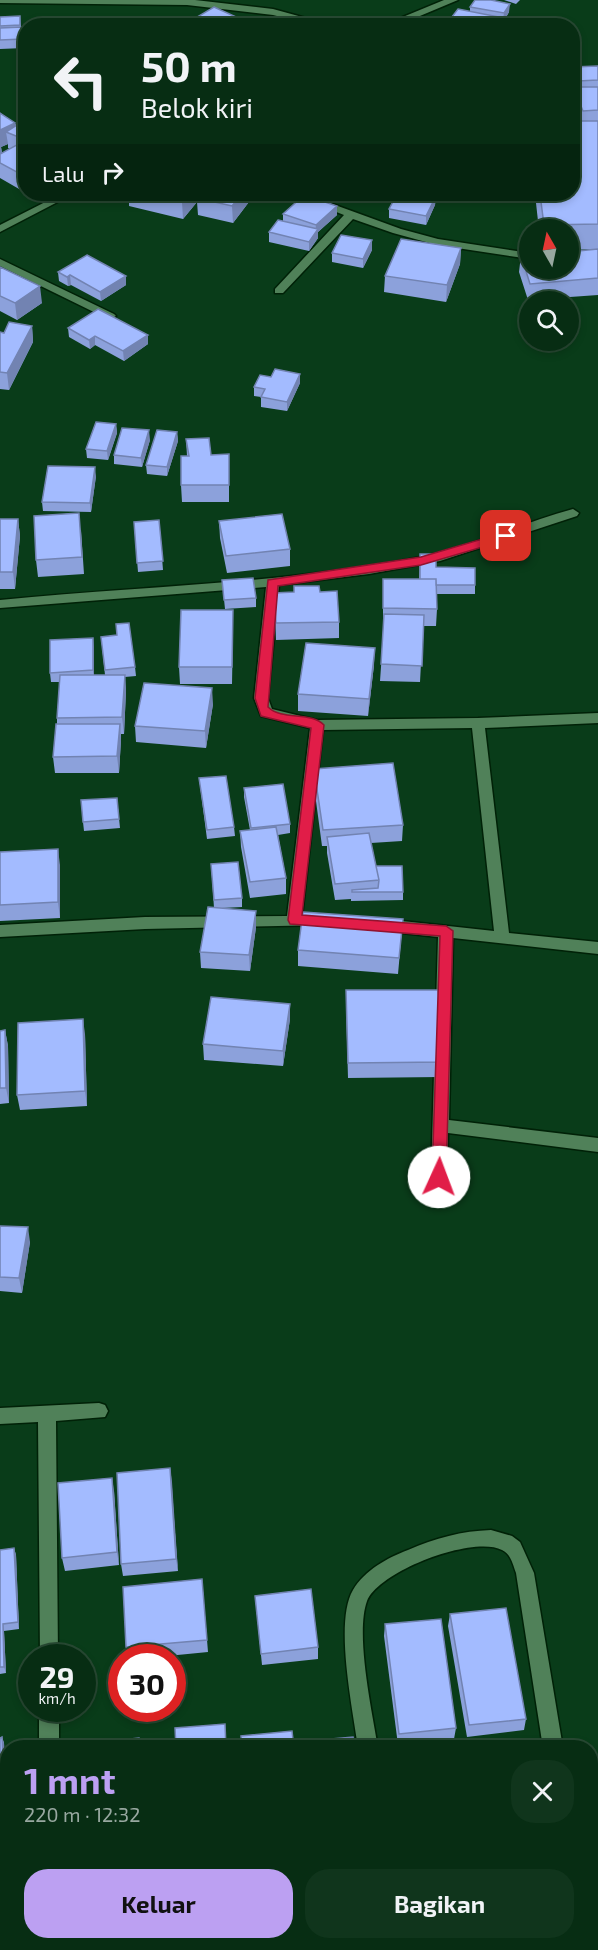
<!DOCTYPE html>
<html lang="id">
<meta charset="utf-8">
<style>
body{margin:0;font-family:"Exo 2",sans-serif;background:#10351c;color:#f1f3f6;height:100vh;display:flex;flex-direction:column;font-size:22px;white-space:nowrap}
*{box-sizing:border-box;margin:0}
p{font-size:20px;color:#98a8a0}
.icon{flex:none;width:33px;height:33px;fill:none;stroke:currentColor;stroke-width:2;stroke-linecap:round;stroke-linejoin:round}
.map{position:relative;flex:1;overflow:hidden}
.details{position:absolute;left:0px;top:1740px;width:598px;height:210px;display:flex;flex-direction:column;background:#072d13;border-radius:24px 24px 0 0;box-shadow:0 3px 9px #0003,0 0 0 2px #284933}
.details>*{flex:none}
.top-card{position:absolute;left:18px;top:18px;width:562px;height:183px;border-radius:24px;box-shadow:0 3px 9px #0003,0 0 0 2px #284933;background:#072d13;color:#f1f3f6;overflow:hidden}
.needle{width:39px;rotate:351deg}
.fabs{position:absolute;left:519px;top:219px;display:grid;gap:12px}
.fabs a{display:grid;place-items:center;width:60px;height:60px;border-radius:50%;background:#072d13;box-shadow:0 3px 9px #0003,0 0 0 2px #284933;font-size:30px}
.speed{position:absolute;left:18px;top:1644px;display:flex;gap:12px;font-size:30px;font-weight:700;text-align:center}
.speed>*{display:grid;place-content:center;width:78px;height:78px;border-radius:50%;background:#072d13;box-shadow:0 3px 9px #0003,0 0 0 2px #284933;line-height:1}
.speed small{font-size:15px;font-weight:400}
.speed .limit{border:9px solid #d22;background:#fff;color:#111}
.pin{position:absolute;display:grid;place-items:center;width:51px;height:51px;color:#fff;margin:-26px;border-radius:12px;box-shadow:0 3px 9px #0006}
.me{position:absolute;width:66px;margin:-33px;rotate:2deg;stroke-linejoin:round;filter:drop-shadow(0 0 4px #0008)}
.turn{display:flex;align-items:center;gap:21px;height:126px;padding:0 24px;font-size:27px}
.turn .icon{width:78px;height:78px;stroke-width:2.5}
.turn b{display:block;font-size:42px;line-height:51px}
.then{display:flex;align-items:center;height:57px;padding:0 24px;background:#0003;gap:12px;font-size:22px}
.round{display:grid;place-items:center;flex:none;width:63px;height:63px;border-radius:24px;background:#10351c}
.overview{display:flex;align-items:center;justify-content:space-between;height:102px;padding:0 24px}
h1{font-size:36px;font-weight:700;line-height:45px;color:#bca0f2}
.button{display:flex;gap:12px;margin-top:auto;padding:12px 24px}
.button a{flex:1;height:69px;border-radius:24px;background:#bca0f2;color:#111;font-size:24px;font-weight:700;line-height:69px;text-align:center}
.button a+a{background:#10351c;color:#f1f3f6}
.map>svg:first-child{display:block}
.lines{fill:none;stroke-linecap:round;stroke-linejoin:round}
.minor-casing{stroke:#002107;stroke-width:3}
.minor{fill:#508159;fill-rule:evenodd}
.wall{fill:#8ca1db;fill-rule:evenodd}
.shaded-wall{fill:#7283b2}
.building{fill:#a3bbff;stroke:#7283b2;stroke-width:1.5}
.route{fill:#e11d48;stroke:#92132f;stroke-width:1.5}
</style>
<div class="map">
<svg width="598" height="1950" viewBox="0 0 598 1950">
<rect width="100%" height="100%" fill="#093c19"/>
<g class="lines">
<defs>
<path id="minor" d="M0,0h195l78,9 62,17h-19l-43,-11 -86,-10 -187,-2z
M444,0h14l-62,26h-15z
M61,194h12l-73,38v-7z
M291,194h14l96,35 37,10 92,14v6l-93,-14 -44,-12 -40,-14 -70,74h-8v-4l69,-74z
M0,259l114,55 2,2 -6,3 -4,-1 -106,-52z
M573,509l6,4 -2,3 -137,45 -71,13 -90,11 -11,113 4,11 45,11 161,-2 120,-5v10l-113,5 24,205 89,9v12l-145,-16 -4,182 149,18v14l-150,-19 -1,44 -2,5 -6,2 -6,-2 -2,-5 7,-240 -54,-6 -7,-6 7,-6 110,12 -22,-203 -149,2 -21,186 24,1 2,4 -2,4 -181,4 -145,8v-12l145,-8 142,-1 23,-188 -49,-12 -7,-18 12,-111 -266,21v-8c140,-14 283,-16 421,-43 53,-11 101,-34 152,-48z
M99,1403l6,2 3,6 -3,6 -49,4 2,237h-18l-2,-236 -38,2v-16z
M491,1530l21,6 8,6 14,31 29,175h-20l-27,-175c-3,-8 -5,-19 -14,-23 -29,-15 -123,21 -135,51 -12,33 5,110 11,147h-20c-5,-38 -24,-126 -5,-158 12,-20 34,-32 55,-40 27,-12 54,-19 83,-20z
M39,1708h20v40h-20z
M591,1934l5,16h-20l-1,-8h16z
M43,1942h20l1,8h-20z
M379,1942h20l1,8h-20z"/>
</defs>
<use href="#minor" class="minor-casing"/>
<use href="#minor" class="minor"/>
</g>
<path class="wall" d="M504,0h16l-4,4z
M470,7l39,5 -5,9 -1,5h-55v-4l22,-10z
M20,16l1,11 3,9v12l-24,1v-32z
M598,66v183l-30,1v-20h-29l-4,-36h38v-107h3l-3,-9v-11zM574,112l4,9h-5z
M0,113l15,10 1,2 10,-6v74l-26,-15zM8,144v4l2,1 -8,4 -1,-6z
M26,194h14l-7,3z
M129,194h126l-22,29 -35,-8 -1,-13 -14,17 -54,-13z
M436,196l-1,9 -9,20 -37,-7v-9z
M337,206v9l-19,17v6l-9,13 -40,-9v-10l14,-11v-7z
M461,248l-1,16 -14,38 -62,-10 1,-16z
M598,249v46l-70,5 -9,-28 2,-17z
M372,250l-9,18 -31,-6v-9z
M0,267l42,36 -25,17 -17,-9z
M58,272l68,4v9l-25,16 -30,-16 -3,1 -9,-5z
M32,326l1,16 -24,48 -9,-1v-57l4,1z
M68,328l80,7v9l-24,17 -29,-16 -5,4 -21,-12z
M300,383l-13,28 -26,-4v-10l-7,-1v-9z
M116,424l1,9 -9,27 -21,-2 -1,-9z
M177,432l1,9 -11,35 -20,-2 -1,-9z
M186,439l25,16 18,-1v48h-47l-1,-17 6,-29z
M150,440l-8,27 -28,-3v-9z
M96,476l-5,36 -48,-1 -1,-9z
M0,519h18l2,17 -5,53h-15z
M159,520l4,50 -25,2 -4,-50z
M219,521l71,28v17l-63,7 -7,-35z
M81,530l3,44 -46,3 -2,-17z
M420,554l16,13 39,18v9h-38v15l-1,17h-13l-3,56 -40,-1 4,-56h-1v-46h36z
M222,580l34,18v9l-31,2z
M294,586l26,6 19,30v16l-63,2 -2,-47 20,-1z
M233,626l-1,58h-52l-1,-17z
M101,637l34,30 1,9 -11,1 1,14 -2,43h-3v6l-2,33h-64l-2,-16 4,-33v-6l3,-36h-9l-1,-9 43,-35 1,37h11z
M374,665l-6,51 -70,-5v-17z
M213,704l-7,44 -70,-6 -1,-16z
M314,769l89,56 -1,16 -31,2 5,23 27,26v8l-52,1v-2l-16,1 -8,-47v-7h-5l-8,-60z
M199,778l35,49 1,9 -28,3z
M244,788l46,36v9l-12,2 8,43v16l-36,4 -9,-51 -1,-16 10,-1 -6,-33z
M117,798l3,30 -36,3 -1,-9z
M0,852l60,13v53l-60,3z
M211,864l31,34v9l-20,1 34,19 -6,44 -49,-3 -1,-16 14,-44z
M403,919l-5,55 -100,-8v-16z
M346,990l97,72 -2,15 -93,1 -2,-72z
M290,1019l-7,47 -79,-6 -1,-16z
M5,1030l3,16 1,57 -9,1v-73z
M85,1034l2,72 -67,4 -3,-15z
M0,1226l30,16 -8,51 -22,-2z
M170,1468l8,103 -55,5 -2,-12z
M114,1491l5,74 -54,6 -3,-13z
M14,1548l2,7 3,74 -15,2 2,42 -6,1v-124z
M202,1579l6,73 -61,6h-19l-2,-11z
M255,1596l63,51v12l-56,6z
M450,1614l76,105 -2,11 -57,7 -19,-111z
M385,1624l71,104 -2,11 -56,6 -14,-109z
M2,1737l2,6 2,47 -6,1v-53z
M423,1942h65l2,8h-66z
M498,1942h68l1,8h-68z"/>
<path class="shaded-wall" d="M510,4l-1,8 -5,9 -1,5h-4l4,-7 1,-6z
M579,38l-1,9 -5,7v-8z
M15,123l2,13 -11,-4 2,12 -7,3 2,13 -3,2v-32z
M33,194h7l-7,3z
M190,194h9v4h-2v4l-14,17 -1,-17z
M242,194h13l-22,29 -1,-17z
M436,196l-1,9 -9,20v-9z
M337,206v9l-19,17v6l-9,13v-9l6,-9 1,-8z
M372,240v10l-9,18v-9z
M461,248l-1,16 -14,38 1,-17z
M70,275l1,10 -3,1 -1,-9z
M126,276v9l-25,16 -1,-9z
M40,286l2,17 -25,17 -2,-17z
M32,326l1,16 -24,48 -2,-17z
M148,335v9l-24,17 -1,-10z
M95,336v9l-5,4 -1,-9z
M300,374v9l-13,28v-9z
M116,424l1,9 -9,27 -1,-9z
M149,430l1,10 -8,27 -1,-9z
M177,432l1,9 -11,35v-9z
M95,467l1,9 -5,36 -1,-9z
M18,519l2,17 -5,53 -2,-17z
M93,638l1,9v32l-1,-9z
M375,648l-1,17 -6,51 1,-17z
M125,675l1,16 -2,43 -2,-17z
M212,688l1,16 -7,44 -1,-17z
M120,724l1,16 -2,33 -2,-17z
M58,849l2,16v53l-2,-16z
M256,911v16l-6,44 -1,-16z
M290,1004v15l-7,47v-15z
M83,1019l2,15 2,72 -2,-15z
M5,1030l3,16 1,57 -3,-15z
M28,1227l2,15 -8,51 -3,-15z
M170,1468l2,14 6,89 -2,-12z
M112,1478l2,13 5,74 -2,-13z
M14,1548l2,7 3,74 -1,-7z
M3,1624l1,7 2,42 -2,-6z
M2,1737l2,6 2,47 -2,-6z"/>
<path class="building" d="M475,0h16l19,4 -6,9 -34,-6z
M214,7l42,19h-74z
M458,9l46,9 -5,8h-35l-16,-4z
M20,16v9l-20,1v-9z
M23,27v12l-23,1v-12z
M573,37l6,1 -6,8z
M598,66v14l-20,1 -5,-14z
M573,87h25v23l-15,1z
M573,93l2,16h-2z
M0,113l15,10 -15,7z
M26,119v21l-20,-8z
M573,121h25v103l-54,1 -4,-31h33z
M24,141l2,1v35l-26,-14v-9z
M147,194h43l-8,8z
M201,194h41l-10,12 -35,-8z
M397,194h24l15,2 -10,20 -37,-7z
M304,195l33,11 -21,19 -33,-11z
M278,220l40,9 -9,13 -40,-10z
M341,235l31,5 -9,19 -31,-6z
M401,239l60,9 -14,37 -62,-9z
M598,249v29l-68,6 -9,-29h9v13h38v-16z
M87,255l39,21 -26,16 -30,-17 -3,2 -9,-5z
M0,267l40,19 -25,17 -15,-7z
M98,309l50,26 -25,16 -28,-15 -6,4 -21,-12z
M9,322l23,4 -25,47 -7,-1v-40l4,1z
M275,369l25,5 -13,28 -26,-5 4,-8 -11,-2 6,-12 11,2z
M96,422l20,2 -9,27 -21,-2z
M122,428l27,2 -8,28 -27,-3z
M157,430l20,2 -10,35 -21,-2z
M209,438l2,17 18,-1v31h-48v-29h8l-3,-17z
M48,466l47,1 -5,36 -48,-1z
M79,513l3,44 -46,3 -2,-44z
M282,514l8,35 -64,7 -7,-35z
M0,519h18l-5,53h-13z
M159,520l4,41 -26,2 -3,-41z
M420,554h16v13l39,1v17h-39v-6h-16z
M253,578l3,20 -32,2 -2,-20z
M383,579h53l1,30 -54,-1z
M294,586h25l1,6 17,-1 2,31 -63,1 -2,-30 20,-1z
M181,610h52l-1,57h-53z
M384,614l40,1 -2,51 -41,-2z
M129,623l6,44 -30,3 -4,-33 16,-2 -1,-11z
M93,638v32l-43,3v-33z
M306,643l69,5 -6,51 -71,-5z
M60,675h65l-3,42 -65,1z
M144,683l68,5 -7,43 -70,-5z
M56,724h64l-3,32 -64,1z
M393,763l10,62 -80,5 -9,-61z
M226,776l8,51 -27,3 -8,-52z
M283,784l7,40 -39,4 -7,-40z
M117,798l2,21 -36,3 -2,-22z
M276,827l10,51 -36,4 -10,-51z
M369,833l10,47 -44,4 -8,-47z
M58,849v53l-58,3v-53z
M238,862l4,36 -28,2 -3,-36z
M376,866h26l1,26h-51v-2l26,-2 1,-8z
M208,907l48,4 -7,44 -49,-3z
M303,912l100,7 -4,39 -101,-8z
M346,990h92l5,72 -95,1z
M211,997l79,7 -7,47 -80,-7z
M83,1019l2,72 -68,4 1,-72z
M5,1030l1,58h-6v-57z
M0,1226l28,1 -9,51 -19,-1z
M170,1468l6,91 -55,5 -4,-91z
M112,1478l5,74 -55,6 -4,-75z
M14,1548l4,74 -15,2 1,43h-4v-117z
M202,1579l5,61 -81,7 -3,-60z
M311,1589l7,58 -57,7 -6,-58z
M506,1608l20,111 -57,6 -19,-111z
M441,1619l15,109 -57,6 -14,-110z
M225,1724l1,24h-50l-1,-20z
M292,1731l2,17h-52l-1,-12z
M2,1737l2,47 -4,1v-47z
M353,1737l2,11h-46v-7z
M139,1738l1,10h-75v-2z
M521,1739l2,9h-46l-1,-3z
M187,1942h56l1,8h-56z
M426,1942h62l2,8h-62z
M502,1942h64l1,8h-64z"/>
<path class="route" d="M506,532l6,4 -2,3 -89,26 -143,21 -10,121c14,14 43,4 56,18l-22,190 144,11 7,5 -7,246 -7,6 -7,-6 8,-241 -150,-12 -2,-4 23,-192 -50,-12 -6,-18 13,-118 153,-23z"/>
</svg>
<div class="fabs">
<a><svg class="needle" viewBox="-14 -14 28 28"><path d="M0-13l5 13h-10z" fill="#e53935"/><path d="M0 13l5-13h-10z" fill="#98a8a0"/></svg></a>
<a><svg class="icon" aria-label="search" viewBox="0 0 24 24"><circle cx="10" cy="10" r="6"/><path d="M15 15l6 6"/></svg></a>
</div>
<div class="speed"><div>29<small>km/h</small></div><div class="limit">30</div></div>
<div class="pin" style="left:506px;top:536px;background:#d93025"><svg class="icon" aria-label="arrive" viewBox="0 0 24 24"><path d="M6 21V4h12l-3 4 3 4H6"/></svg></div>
<svg class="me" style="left:439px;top:1177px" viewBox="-20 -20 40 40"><circle r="19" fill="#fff"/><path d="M0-13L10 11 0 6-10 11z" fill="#e11d48"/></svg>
<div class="top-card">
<div class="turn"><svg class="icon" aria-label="left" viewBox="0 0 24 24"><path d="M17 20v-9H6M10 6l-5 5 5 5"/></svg><div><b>50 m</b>Belok kiri</div></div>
<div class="then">Lalu<svg class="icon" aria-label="right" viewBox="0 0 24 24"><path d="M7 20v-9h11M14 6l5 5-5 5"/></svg></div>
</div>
<section class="details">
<div class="overview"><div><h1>1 mnt</h1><p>220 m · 12:32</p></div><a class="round"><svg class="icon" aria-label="close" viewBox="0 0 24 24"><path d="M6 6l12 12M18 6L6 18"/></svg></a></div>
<div class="button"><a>Keluar</a><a>Bagikan</a></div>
</section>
</div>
